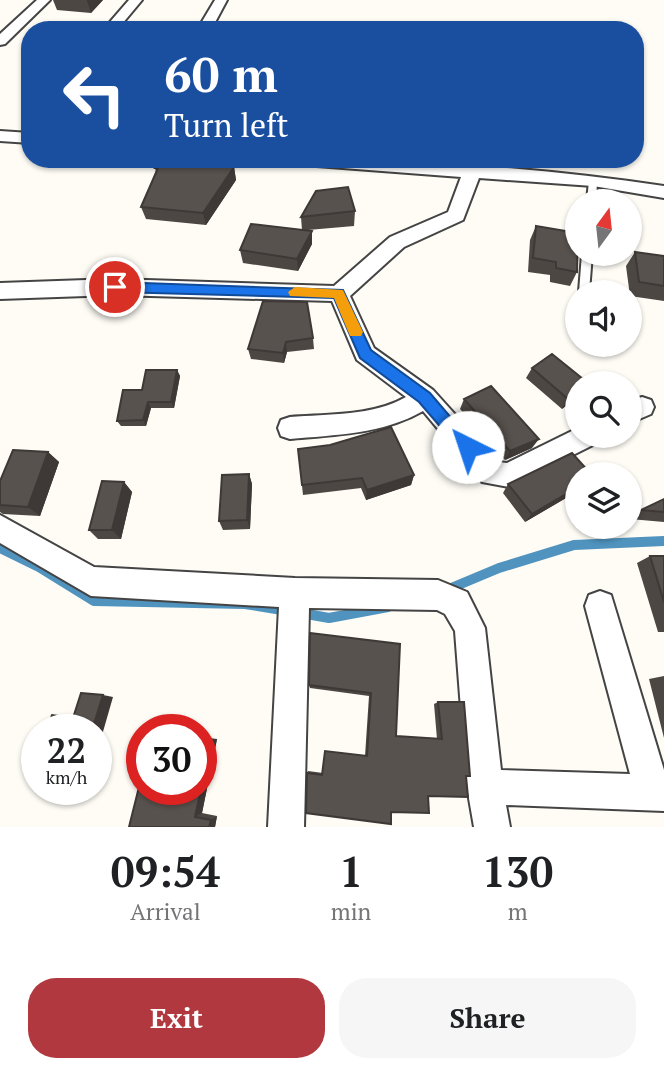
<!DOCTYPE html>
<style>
body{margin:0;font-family:"PT Serif",serif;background:#f6f6f6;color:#202124;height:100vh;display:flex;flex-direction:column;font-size:26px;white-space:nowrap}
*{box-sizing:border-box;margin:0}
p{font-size:23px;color:#757577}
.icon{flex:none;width:38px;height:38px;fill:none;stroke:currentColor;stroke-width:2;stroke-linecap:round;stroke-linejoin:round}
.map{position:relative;height:827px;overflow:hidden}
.drawer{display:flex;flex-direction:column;background:#fff;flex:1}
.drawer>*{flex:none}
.guide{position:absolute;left:21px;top:21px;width:623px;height:147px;border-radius:28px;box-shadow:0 2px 5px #0004;background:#1a4fa0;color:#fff;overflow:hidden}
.needle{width:46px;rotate:15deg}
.controls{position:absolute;left:565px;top:189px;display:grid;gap:14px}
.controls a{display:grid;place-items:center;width:77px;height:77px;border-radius:50%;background:#fff;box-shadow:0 2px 5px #0004;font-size:35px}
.speed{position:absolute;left:21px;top:714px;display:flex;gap:14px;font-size:35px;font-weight:700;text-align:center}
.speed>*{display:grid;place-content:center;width:91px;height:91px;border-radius:50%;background:#fff;box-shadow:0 2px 5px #0004;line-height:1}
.speed small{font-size:18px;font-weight:400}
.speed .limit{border:10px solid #d22;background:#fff;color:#111}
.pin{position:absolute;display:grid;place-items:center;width:60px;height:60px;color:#fff;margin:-30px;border:4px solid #fff;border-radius:50%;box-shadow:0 2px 7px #0007}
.me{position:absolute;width:77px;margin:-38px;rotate:319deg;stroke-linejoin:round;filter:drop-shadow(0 0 5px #0008)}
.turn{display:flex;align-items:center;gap:24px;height:147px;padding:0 28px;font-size:32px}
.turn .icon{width:91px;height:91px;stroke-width:2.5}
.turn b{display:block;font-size:49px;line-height:60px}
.eta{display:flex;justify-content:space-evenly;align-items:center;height:119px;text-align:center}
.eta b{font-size:42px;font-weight:600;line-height:49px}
.button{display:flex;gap:14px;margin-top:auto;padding:14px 28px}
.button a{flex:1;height:80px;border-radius:28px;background:#b1383f;color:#fff;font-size:28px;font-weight:600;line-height:80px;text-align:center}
.button a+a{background:#f6f6f6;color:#202124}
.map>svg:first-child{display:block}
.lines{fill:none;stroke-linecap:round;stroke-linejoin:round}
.stream{stroke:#4f93be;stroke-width:10}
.service-casing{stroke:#444;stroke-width:4}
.minor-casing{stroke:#444;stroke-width:4}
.service{fill:#fff;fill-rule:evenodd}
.minor{fill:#fff;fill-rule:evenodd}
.wall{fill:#4c4743}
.shaded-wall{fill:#3e3937}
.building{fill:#58524e;stroke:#3e3937;stroke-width:2}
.route{fill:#1a73e8;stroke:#114b97;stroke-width:2}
.slow{fill:#f59e0b}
</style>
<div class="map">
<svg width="664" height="827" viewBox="0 0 664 827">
<rect width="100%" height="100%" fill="#fefcf5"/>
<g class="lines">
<path class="stream" d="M0,548l39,19 55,34 151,3 43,7
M444,591l55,-23 75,-23 90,-4
M301,613l28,5 59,-11"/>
<defs>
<path id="service" d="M593,178l4,3 -1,20h-9l2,-20z
M582,254h10l-3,38h-10z"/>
<path id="minor" d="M37,0h13l-45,44 -5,1v-11z
M129,0h13l-25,30h-14z
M215,0h12l-16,30h-14z
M0,131l30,2v10l-30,-2z
M282,159c127,0 256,8 382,27v12l-71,-12 -114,-8 -16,42 -59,27 -54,49 24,52 59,42 65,72 9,1 71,-35v8h20l-3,8 -86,43 -27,-5 -59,-71c-40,23 -88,24 -133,28l-9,-3 -3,-8 3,-8 9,-3c38,-3 83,-1 116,-20l-49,-37 -25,-59 -217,-6 -115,4v-16l115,-4 219,7 56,-49 58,-25 13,-35 -171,-13z
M642,397l9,3 3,7 -3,7 -21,9v-22z
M0,515l94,52 201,11 143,2 29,12 18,36 16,142 129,4 -45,-168 4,-11 11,-4 11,4 53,175v41l-158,-6 4,22h-36l-7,-40 -12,-156 -10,-17 -8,-4 -128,-2 -5,219h-36l11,-220 -188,-11 -91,-53z"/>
</defs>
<use href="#service" class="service-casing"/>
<use href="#minor" class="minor-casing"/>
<use href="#service" class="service"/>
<use href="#minor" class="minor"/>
</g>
<path class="wall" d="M53,0h50l-12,13 -34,-3z
M160,159h66l-3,7 11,1 2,13 -30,45 -60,-6 -5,-12 15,-35 -1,-4z
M355,211l-1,15 -46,4 4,14 -14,27 -55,-8 -3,-13 62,-20 -1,-13z
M536,226l41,46 -7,14 -20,-4v-7l-22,-3 2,-32z
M635,252l29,4v45l-34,-5 -4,-30z
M263,301l50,37 1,11 -27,3 -3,11 -33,-4 -3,-10z
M532,368l46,15v13l-16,13 -36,-31z
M177,370l3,6 -6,32h-23l-5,18h-25l-4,-5 25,-31z
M464,399l68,49 -27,12 -45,-51z
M298,449l116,26 -3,10 -45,15 -5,-12 -58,7z
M48,452l11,10 -19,54 -37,-2 -3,-2v-31z
M249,474l3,10 -2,45 -27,1 -4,-9z
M578,474v17l-53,31 -22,-29 5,-9z
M124,482l8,10 -11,47h-23l-9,-9z
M664,499v23l-34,-3 11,-9z
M650,556h14v76h-6l-21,-69z
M400,644l-4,92 41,3 -3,-35 4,-2 28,74 2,21 -161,-24 1,-2 15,2 42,-17 4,-60 -59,-8 -1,-3z
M664,676v62l-15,-59z
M201,737l16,2 -15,74 15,3 -2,11h-86z"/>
<path class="shaded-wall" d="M87,0h16l-12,13 -4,-12z
M219,159h7l-7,19 -3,-13z
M234,167l2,13 -30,45 -3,-12z
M312,231v13l-14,27 -1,-12z
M286,342l1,10 -3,11 -1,-10z
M177,370l3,6 -6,32 -3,-6z
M578,392v4l-16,13 6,-10z
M148,402l3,6 -5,18 -3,-6z
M539,439l-7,9 -27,12 5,-9z
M48,452l11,10 -19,54 -12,-9z
M249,474l3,10 -2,45 -3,-9z
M414,475l-3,10 -45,15 1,-10z
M124,482l8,10 -11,47 -9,-9z
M578,487v4l-53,31 7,-8z
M103,695l10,2 -17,59v-26h-4z
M211,739h6l-15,74 -7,4z
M217,816l-2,11h-6l2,-7z"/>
<path class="building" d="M160,159h59l-3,6 18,2 -31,46 -62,-6 17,-39h-3z
M348,187l7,24 -54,6 15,-26z
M251,224l61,7 -15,28 -57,-9z
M536,226l42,7 -1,39 -21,-4v-6l-23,-4z
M635,252l29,4v30l-25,-4z
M263,301l44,1 6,36 -27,4 -3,11 -35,-4z
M552,354l36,29h-10v9l-10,7 -36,-31z
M146,370h31l-6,32h-23l-5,18 -26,1 6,-31h19z
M491,386l48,53 -29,12 -46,-52z
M391,427l23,48 -47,15 -5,-12 -60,7 -4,-36 32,-4z
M13,450l35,2 -20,55 -28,-2v-24z
M572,453l19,21h-13v13l-46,27 -24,-30z
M249,474l-2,46 -28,1 3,-46z
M102,481l22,1 -12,48h-23z
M664,499v13l-23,-2z
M650,556h14v46z
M310,633l90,11 -4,92 46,3 -4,-37h26l6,74h-4l2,21 -40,-1 1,17 -38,-1v12l-85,-11 1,-40 15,2 3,-24 42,5 4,-63 -62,-8z
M81,693l22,2 -11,35h-45l5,-15 21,3z
M201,737l10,2 -10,48z
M142,775v14h59l-6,28 16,3 -2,7h-80z"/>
<path class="route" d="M115,282l228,8 28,60 59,43 46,54 -2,5 -6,3 -6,-3 -43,-50 -59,-44 -26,-60 -219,-6 -7,-5z"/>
<path class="slow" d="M295,287l48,3 20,42 -2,4h-11l-16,-38 -44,-2 -2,-4z"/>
</svg>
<div class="controls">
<a><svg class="needle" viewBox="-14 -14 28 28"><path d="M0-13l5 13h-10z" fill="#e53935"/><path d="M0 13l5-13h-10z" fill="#757577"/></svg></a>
<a><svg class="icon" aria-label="sound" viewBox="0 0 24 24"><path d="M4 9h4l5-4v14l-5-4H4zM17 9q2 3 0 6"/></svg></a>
<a><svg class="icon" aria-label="search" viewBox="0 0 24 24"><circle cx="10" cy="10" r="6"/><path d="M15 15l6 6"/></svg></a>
<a><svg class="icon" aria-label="layers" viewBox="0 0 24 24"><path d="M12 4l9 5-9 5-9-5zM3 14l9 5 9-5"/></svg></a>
</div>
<div class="speed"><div>22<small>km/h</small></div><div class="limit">30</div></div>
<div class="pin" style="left:115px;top:287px;background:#d93025"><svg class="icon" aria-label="arrive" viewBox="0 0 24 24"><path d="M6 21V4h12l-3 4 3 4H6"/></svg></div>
<svg class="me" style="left:468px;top:447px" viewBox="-20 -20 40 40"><circle r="19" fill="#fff"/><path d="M0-13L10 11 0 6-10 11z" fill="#1a73e8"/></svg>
<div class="guide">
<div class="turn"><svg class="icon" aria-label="left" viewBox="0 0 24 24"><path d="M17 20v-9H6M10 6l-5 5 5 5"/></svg><div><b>60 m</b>Turn left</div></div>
</div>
</div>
<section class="drawer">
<div class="eta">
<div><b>09:54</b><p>Arrival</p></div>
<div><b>1</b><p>min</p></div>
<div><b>130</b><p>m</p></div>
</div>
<div class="button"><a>Exit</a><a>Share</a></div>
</section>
